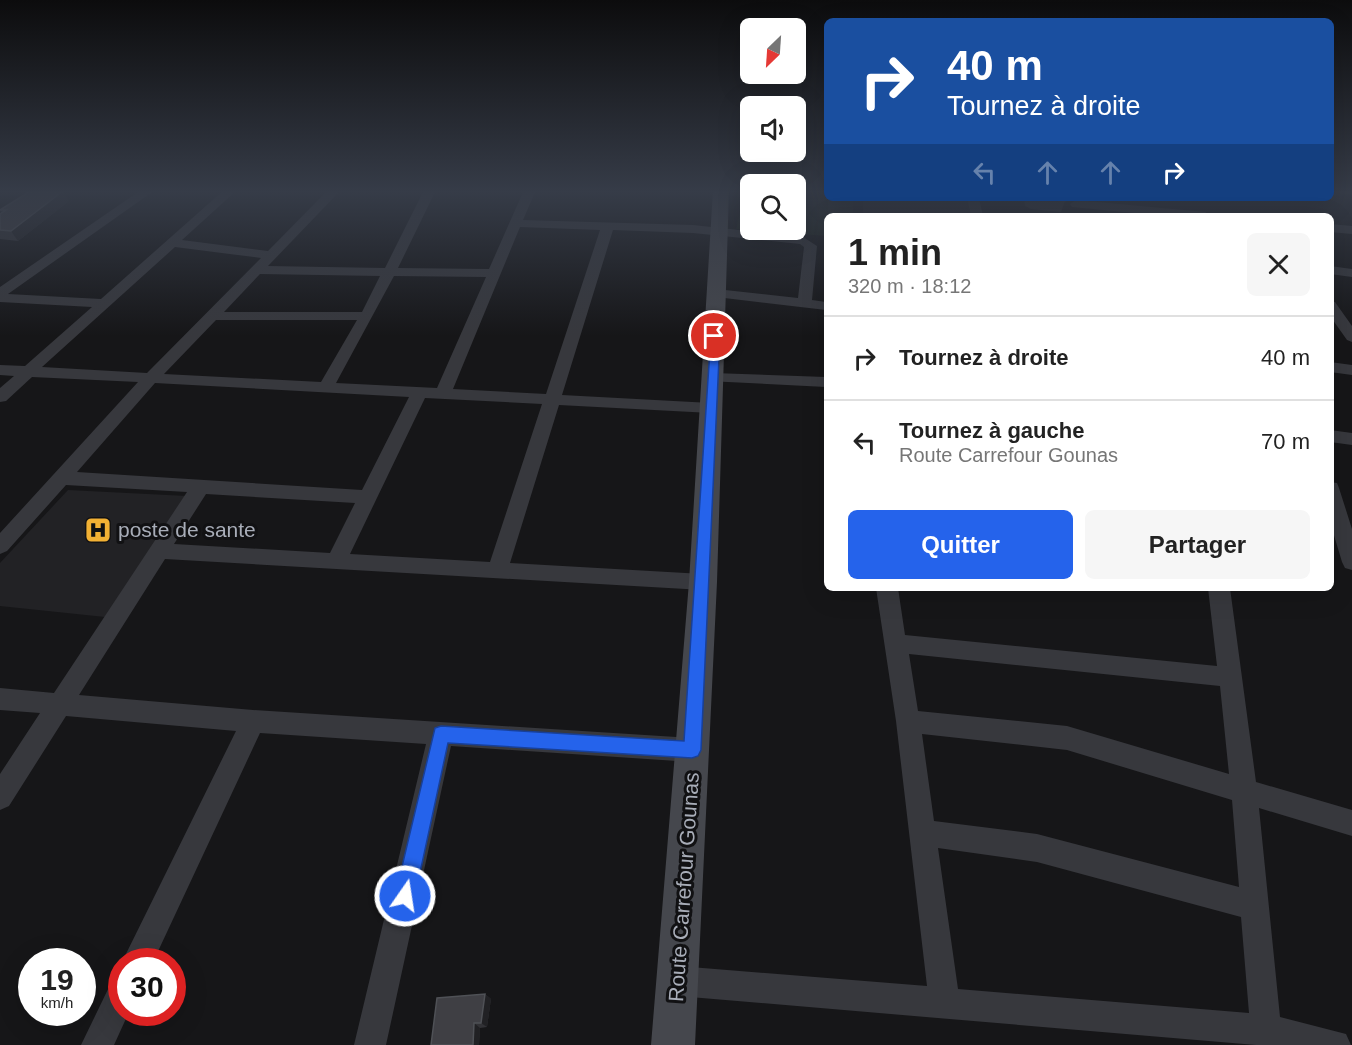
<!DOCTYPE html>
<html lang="fr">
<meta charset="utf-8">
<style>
body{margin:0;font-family:Arial,sans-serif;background:#f6f6f6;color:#222;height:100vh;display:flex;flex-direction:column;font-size:22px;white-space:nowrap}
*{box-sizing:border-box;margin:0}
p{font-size:20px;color:#767676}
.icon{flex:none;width:33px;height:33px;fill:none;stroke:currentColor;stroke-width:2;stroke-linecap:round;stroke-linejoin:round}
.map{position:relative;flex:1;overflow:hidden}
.side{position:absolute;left:824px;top:213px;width:510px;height:378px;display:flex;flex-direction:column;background:#fff;border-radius:9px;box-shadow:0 6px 24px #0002}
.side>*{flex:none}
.guide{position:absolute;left:824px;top:18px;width:510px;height:183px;border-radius:9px;box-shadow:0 6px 24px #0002;background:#1a4fa0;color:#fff;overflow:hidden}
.needle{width:39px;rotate:205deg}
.controls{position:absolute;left:740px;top:18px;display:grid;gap:12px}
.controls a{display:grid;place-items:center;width:66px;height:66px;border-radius:9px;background:#fff;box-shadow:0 6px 24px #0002;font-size:30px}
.speed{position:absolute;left:18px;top:948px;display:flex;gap:12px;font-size:30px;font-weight:700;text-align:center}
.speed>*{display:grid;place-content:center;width:78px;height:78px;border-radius:50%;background:#fff;box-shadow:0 6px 24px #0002;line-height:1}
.speed small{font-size:15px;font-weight:400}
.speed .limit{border:9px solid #d22;background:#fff;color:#111}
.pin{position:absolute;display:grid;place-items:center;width:51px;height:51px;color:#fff;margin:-26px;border:3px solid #fff;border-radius:50%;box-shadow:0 2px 6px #0007}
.me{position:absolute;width:66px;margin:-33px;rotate:13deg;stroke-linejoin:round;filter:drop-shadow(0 0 4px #0008)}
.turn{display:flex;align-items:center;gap:21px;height:126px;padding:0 24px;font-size:27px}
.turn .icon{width:78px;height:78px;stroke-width:2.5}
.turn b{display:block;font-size:42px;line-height:51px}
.lanes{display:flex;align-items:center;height:57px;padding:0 24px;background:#0003;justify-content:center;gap:30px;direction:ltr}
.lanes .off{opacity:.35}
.round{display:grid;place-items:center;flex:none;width:63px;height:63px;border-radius:9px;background:#f6f6f6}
.overview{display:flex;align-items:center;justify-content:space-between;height:102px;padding:0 24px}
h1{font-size:36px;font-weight:700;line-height:45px}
.button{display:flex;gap:12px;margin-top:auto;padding:12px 24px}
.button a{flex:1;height:69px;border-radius:9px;background:#2563eb;color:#fff;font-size:24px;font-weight:700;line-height:69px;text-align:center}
.button a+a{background:#f6f6f6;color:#222}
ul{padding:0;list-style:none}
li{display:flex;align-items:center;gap:18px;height:84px;padding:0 24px;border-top:2px solid #e0e0e0}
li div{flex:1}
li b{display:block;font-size:22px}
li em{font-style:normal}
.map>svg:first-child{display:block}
.built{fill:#222225}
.green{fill:#1c231d}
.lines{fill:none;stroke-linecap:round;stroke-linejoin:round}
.minor{fill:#37383d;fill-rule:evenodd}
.secondary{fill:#45474d;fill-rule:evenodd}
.wall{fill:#323236}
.shaded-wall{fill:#212124}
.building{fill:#3f3f44;stroke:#4f5156;stroke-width:1.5}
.route{fill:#2563eb;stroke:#184099;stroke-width:1.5}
.labels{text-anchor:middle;stroke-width:6;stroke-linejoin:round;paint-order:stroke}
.poi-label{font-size:21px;fill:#a8adb8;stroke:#111113;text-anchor:start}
.street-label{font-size:21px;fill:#a8adb8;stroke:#111113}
</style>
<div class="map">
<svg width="1352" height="1045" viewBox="0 0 1352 1045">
<rect width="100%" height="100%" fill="#161618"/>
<path class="built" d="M863,198h104l4,18h-108z
M68,490l119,6 -82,121 -105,-11v-43z"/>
<path class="green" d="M745,190h5v40h45v-40h31v8h27v18h-27v20l-90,-7z"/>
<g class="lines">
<path class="minor" d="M141,190h14l-147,104 93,5 123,-109h13l-55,50 86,11 60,-61h13l-73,76 117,2 39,-78h12l-38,78 91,1 35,-79h12l-13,30 170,5 110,12 14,9 -5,54 14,2v8l-110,-13 -7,-4 7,-4 82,9 6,-51 -4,-3 -107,-11 -80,-3 -51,165 149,8 8,5 -8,5 -152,-8 -49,158 193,11 7,2 3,6 -3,6 -7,2 -538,-31 -86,136 174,15 439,28 9,4 3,8 -3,8 -9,4 -241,-16 -65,299h-32l72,-301 -166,-11 -107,229h-31l114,-231 -170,-15 -57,90 -9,4v-36l40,-61 -40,-3v-22l54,5 133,-201 -121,-7 -59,66 -7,3v-21l138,-151 -106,-5 -26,24 -6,1v-14l14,-12 -14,-1v-10l25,1 67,-59 -92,-5v-15zM520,227l80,3 -54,164 -93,-5zM175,247l86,11 -114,115 -105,-6zM260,274l120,2 -18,36h-138zM394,276l92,1 -49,111 -101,-5zM216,320h141l-36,62 -157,-8zM155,383l254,14 -47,93 -285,-18zM425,398l117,6 -52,158 -140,-8zM206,494l149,9 -25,50 -156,-9z
M1330,190h22v4l-16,-1z
M967,198h12l4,18h-12z
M1076,200l129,12 6,4h-45l-94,-9 -2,-3z
M1330,224l22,2v8l-22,-2z
M1330,266l22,3v8l-22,-3z
M1330,301l5,1 17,24v16l-5,-2 -17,-24z
M1330,362l22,3v10l-22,-3z
M713,373l113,4v10l-119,-6 -2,-3 2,-3z
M1330,430l22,3v12l-22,-3z
M1330,482l7,1 2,5 13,41v41l-7,-2 -3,-6 -12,-40z
M876,588h22l7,47 312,31 -9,-78h22l26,194 96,28v26l-93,-28 21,209 66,17 5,11h-95l-578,-49 -11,-4 -4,-11 4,-11 11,-4 249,20 -31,-265zM909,654l311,32 9,88 -162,-48 -149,-15zM922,734l145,16 165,50 7,87 -202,-53 -103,-13zM938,848l99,14 204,55 8,96 -291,-24z
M122,979v33h7l-15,33h-33l30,-62z"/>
<path class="secondary" d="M713,190h16l-12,392 -22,463h-44l38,-463z"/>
</g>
<path class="wall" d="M1019,198h46v3l-4,11 -30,-3 -6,-3 -1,-7z
M69,201l-51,40 -18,-2v-25l1,-1 -1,-3z
M485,994l6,5 -4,28 -7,1 -1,17h-48z"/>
<path class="shaded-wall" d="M63,191l6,10 -51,40 -7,-10z
M485,994l6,5 -4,28 -6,-4z
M474,1023l6,5 -1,17h-6z"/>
<path class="building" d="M32,190l31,1 -52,40 -11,-1v-16l6,-4h-6z
M1035,198h30v3z
M485,994l-4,29h-7l-1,22h-42l6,-47z"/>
<linearGradient id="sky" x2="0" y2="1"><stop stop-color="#0c0c0d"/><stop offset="0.57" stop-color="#363c48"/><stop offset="1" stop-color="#363c48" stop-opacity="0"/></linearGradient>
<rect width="1352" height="336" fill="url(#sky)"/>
<path class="route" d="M711,334l9,2 -19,414 -3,6 -6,2 -244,-15 -33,153 -3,7 -7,3 -7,-3 -3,-7 40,-168 6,-2 243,15z"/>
<defs>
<symbol id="hospital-square" viewBox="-11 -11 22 22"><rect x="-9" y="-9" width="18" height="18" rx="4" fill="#f2b134" stroke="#111113"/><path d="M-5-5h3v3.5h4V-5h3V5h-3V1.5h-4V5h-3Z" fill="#111"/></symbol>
</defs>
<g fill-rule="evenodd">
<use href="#hospital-square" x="83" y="515" width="30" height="30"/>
</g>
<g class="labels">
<g class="poi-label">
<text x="118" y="537">poste de sante</text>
</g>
<g class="street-label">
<text transform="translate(684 887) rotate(-86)" y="7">Route Carrefour Gounas</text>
</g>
</g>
</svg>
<div class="controls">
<a><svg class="needle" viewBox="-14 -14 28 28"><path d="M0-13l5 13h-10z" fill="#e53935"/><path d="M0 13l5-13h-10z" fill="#767676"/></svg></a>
<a><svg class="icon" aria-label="sound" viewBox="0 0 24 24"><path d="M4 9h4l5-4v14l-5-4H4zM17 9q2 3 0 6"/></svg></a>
<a><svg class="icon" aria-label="search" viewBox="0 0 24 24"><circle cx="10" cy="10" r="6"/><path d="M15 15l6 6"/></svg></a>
</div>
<div class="speed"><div>19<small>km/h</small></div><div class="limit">30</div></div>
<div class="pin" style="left:714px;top:336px;background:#d93025"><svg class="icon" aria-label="arrive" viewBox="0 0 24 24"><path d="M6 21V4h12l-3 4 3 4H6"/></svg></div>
<svg class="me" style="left:405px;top:896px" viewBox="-20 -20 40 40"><circle r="17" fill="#2563eb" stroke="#fff" stroke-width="3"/><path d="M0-11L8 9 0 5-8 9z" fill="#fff"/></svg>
<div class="guide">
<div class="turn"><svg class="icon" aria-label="right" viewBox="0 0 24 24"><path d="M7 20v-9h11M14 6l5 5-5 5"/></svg><div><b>40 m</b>Tournez à droite</div></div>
<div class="lanes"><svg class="icon off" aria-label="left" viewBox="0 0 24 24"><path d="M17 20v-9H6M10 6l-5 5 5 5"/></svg><svg class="icon off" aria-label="ahead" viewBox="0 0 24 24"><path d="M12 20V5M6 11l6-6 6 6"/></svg><svg class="icon off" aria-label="ahead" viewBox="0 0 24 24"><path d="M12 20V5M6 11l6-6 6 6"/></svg><svg class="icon" aria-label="right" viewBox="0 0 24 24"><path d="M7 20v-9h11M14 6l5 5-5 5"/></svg></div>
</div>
<section class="side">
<div class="overview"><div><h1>1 min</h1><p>320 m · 18:12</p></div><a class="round"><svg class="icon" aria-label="close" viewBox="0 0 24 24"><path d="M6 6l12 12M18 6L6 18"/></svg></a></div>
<ul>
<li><svg class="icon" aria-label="right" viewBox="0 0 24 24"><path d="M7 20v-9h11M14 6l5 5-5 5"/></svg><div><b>Tournez à droite</b></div><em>40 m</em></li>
<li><svg class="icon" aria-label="left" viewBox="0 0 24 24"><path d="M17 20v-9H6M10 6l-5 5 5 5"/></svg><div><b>Tournez à gauche</b><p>Route Carrefour Gounas</p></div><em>70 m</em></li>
</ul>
<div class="button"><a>Quitter</a><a>Partager</a></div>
</section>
</div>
